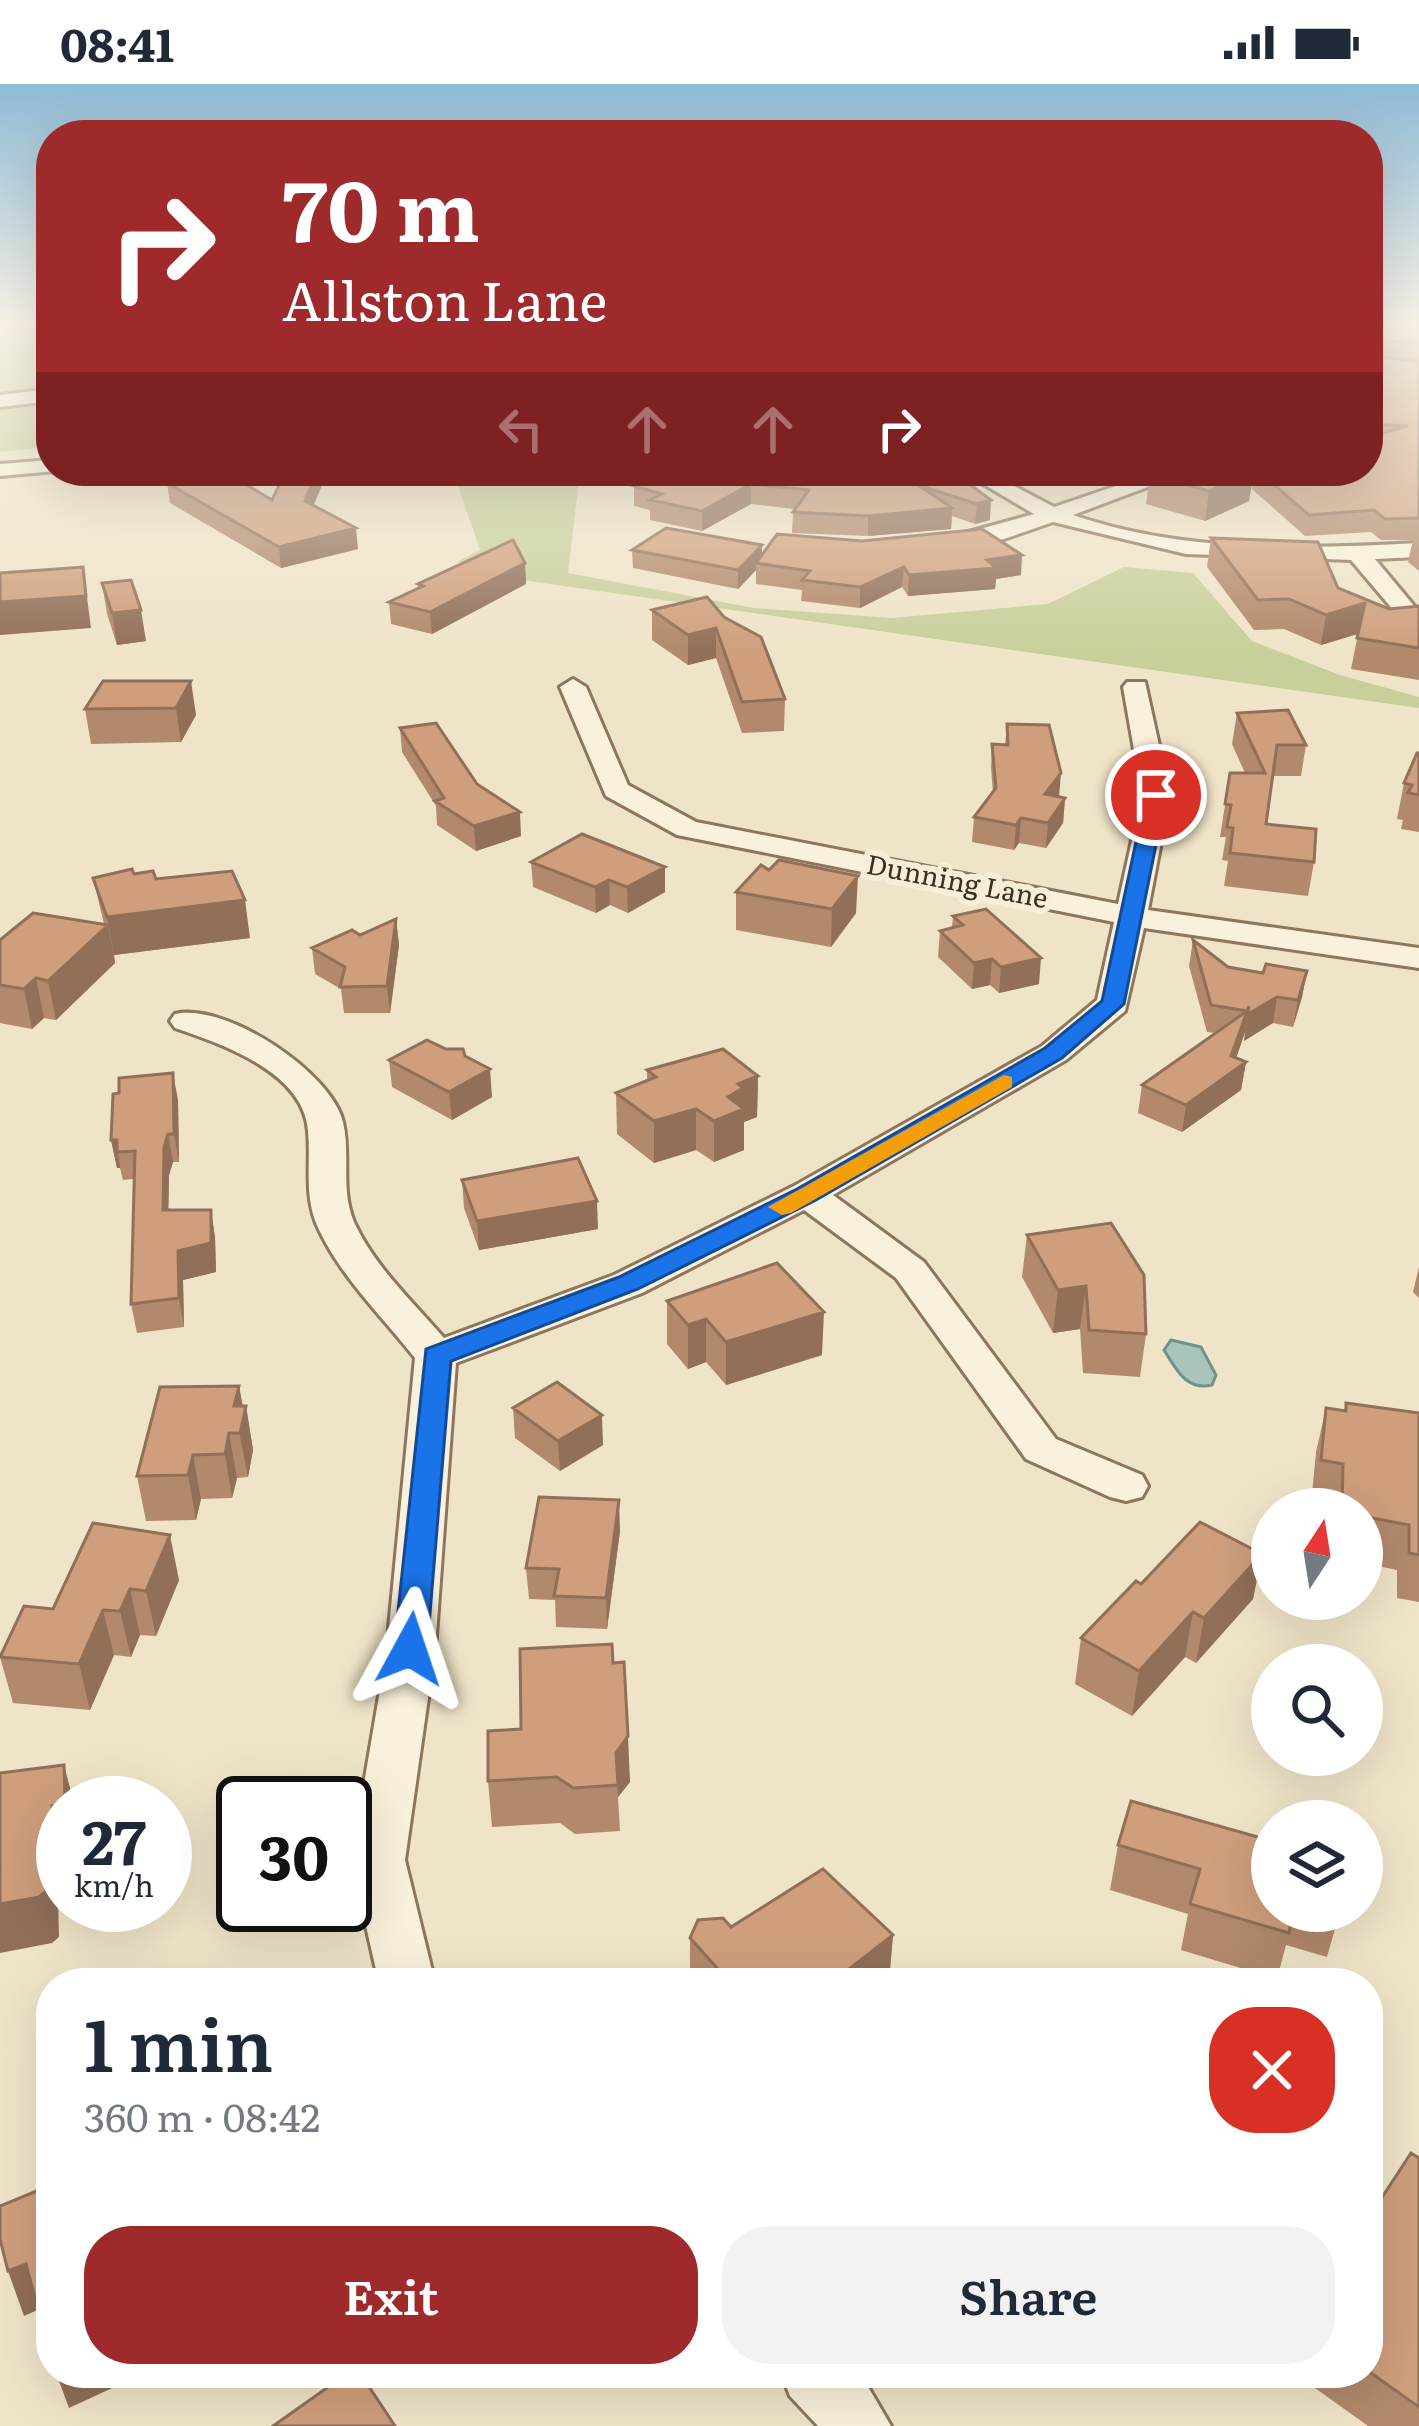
<!DOCTYPE html>
<meta charset="utf-8">
<style>
body{margin:0;font-family:Literata,serif;background:#f2f2f3;color:#1f2937;height:100vh;display:flex;flex-direction:column;font-size:45px;white-space:nowrap}
*{box-sizing:border-box;margin:0}
p{font-size:39px;color:#747a83}
.icon{flex:none;width:66px;height:66px;fill:none;stroke:currentColor;stroke-width:2;stroke-linecap:round;stroke-linejoin:round}
.map{position:relative;flex:1;overflow:hidden}
.panel{position:absolute;left:36px;top:1884px;width:1347px;height:420px;display:flex;flex-direction:column;background:#fff;border-radius:48px;box-shadow:0 12px 48px #0002}
.panel>*{flex:none}
.hud{position:absolute;left:36px;top:36px;width:1347px;height:366px;border-radius:48px;box-shadow:0 12px 48px #0002;background:#9e2a2b;color:#fff;overflow:hidden}
.needle{width:78px;rotate:12deg}
.controls{position:absolute;left:1251px;top:1404px;display:grid;gap:24px}
.controls a{display:grid;place-items:center;width:132px;height:132px;border-radius:50%;background:#fff;box-shadow:0 12px 48px #0002;font-size:60px}
.speed{position:absolute;left:36px;top:1692px;display:flex;gap:24px;font-size:60px;font-weight:700;text-align:center}
.speed>*{display:grid;place-content:center;width:156px;height:156px;border-radius:50%;background:#fff;box-shadow:0 12px 48px #0002;line-height:1}
.speed small{font-size:30px;font-weight:400}
.speed .limit{border:6px solid #111;border-radius:18px;background:#fff;color:#111}
.pin{position:absolute;display:grid;place-items:center;width:102px;height:102px;color:#fff;margin:-51px;border:6px solid #fff;border-radius:50%;box-shadow:0 3px 12px #0007}
.me{position:absolute;width:132px;margin:-66px;rotate:5deg;stroke-linejoin:round;filter:drop-shadow(0 0 9px #0008)}
.turn{display:flex;align-items:center;gap:42px;height:252px;padding:0 48px;font-size:54px}
.turn .icon{width:156px;height:156px;stroke-width:2.5}
.turn b{display:block;font-size:84px;line-height:102px}
.lanes{display:flex;align-items:center;height:114px;padding:0 48px;background:#0003;justify-content:center;gap:60px;direction:ltr}
.lanes .off{opacity:.35}
.round{display:grid;place-items:center;flex:none;width:126px;height:126px;border-radius:48px;background:#f2f2f3}
.overview{display:flex;align-items:center;justify-content:space-between;height:204px;padding:0 48px}
h1{font-size:72px;font-weight:600;line-height:90px}
.action{display:flex;gap:24px;margin-top:auto;padding:24px 48px}
.action a{flex:1;height:138px;border-radius:48px;background:#9e2a2b;color:#fff;font-size:48px;font-weight:600;line-height:138px;text-align:center}
.action a+a{background:#f2f2f3;color:#1f2937}
.status{display:flex;justify-content:space-between;align-items:center;height:84px;padding:0 60px;background:#fff;direction:ltr}
.status svg{height:33px;fill:currentColor}
.map>svg:first-child{display:block}
.green{fill:#c9cf9b}
.water{fill:#a9c4bc;stroke:#6f938a;stroke-width:3}
.lines{fill:none;stroke-linecap:round;stroke-linejoin:round}
.street-casing{stroke:#8d765c;stroke-width:6}
.street{fill:#faf1dc;fill-rule:evenodd}
.wall{fill:#b2896c}
.shaded-wall{fill:#916f58}
.building{fill:#cf9f7d;stroke:#916f58;stroke-width:3}
.route{fill:#1a73e8;stroke:#114b97;stroke-width:3}
.slow{fill:#f59e0b}
.labels{text-anchor:middle;stroke-width:12;stroke-linejoin:round;paint-order:stroke}
.far-street-label{font-size:27px;fill:#3d2e20;stroke:#f7eed8}
</style>
<div class="status"><b>08:41</b><svg viewBox="0 0 49 12"><path d="M0 12V9h3v3zM5 12V6h3v6zM10 12V3h3v9zM15 12V0h3v12zM26 1h20v11H26zM47 4h2v5h-2z"/></svg></div>
<div class="map">
<svg width="1419" height="2342" viewBox="0 0 1419 2342">
<rect width="100%" height="100%" fill="#f0e4c8"/>
<path class="green" d="M0,241h51v112l-11,11 -40,4z
M453,387h127l-12,102 186,35 138,10 156,-14 76,-37 69,6 59,68 88,34 79,22v11l-925,-132 -37,-14 23,-12z"/>
<path class="water" d="M1171,1256l30,7 15,28 -4,10c-26,6 -36,-16 -48,-35z"/>
<g class="lines">
<defs>
<path id="street" d="M51,305v12l-51,6v-12z
M51,376v11h5l-56,5v-12z
M961,387h25l68,36 106,-36h30l-117,44c111,38 231,34 346,28v14l-44,2 40,48 -20,5 -44,-52 -165,-6 -133,-32 -49,17 -68,12v-10l98,-27z
M573,595l13,8 42,98 68,37 422,82 24,-109 -19,-108 4,-5h18l25,113 -22,115 271,38v20l-275,-40 -19,83 -59,49 -233,135 91,67 132,177 86,36 6,11 -6,11 -16,4 -16,-4 -84,-38 -130,-181 -92,-68 -162,83 -186,70 -21,286 -30,211 30,123h-56l-28,-123 36,-211 28,-291c-34,-43 -77,-84 -99,-135 -12,-31 -5,-61 -8,-92 -4,-59 -86,-87 -133,-103l-5,-7 5,-7c50,-12 156,58 168,108 8,34 -3,66 11,100 20,44 59,80 90,116l170,-63 180,-89 248,-140 55,-46 17,-78 -437,-87 -71,-39 -46,-109z
M781,2289h79l31,53h-73l-28,-30z"/>
</defs>
<use href="#street" class="street-casing"/>
<use href="#street" class="street"/>
</g>
<path class="wall" d="M1368,241h51v246l-11,-9 5,-22h-32l-10,-8 -66,4 -53,-47 2,-18h114z
M951,387l39,49 -15,4 -23,-8 -1,13 -83,7 -76,-3 1,-21 2,-3 -44,-5 -49,27 -52,-11v-10l-16,-4v-20z
M1254,388l-5,29 -44,20 -59,-17 4,-29z
M167,399l105,17 41,5 45,44 -77,19 -111,-65z
M1211,454l178,71 30,-3v74l-68,-11 7,-35 -37,11 -37,-16 -30,1 -47,-63z
M632,466l130,4 259,21 -25,4 -1,10 -87,7 -6,-9 -42,21 -59,-7 1,-11 -46,-6v-14l-18,19 -105,-21z
M525,479l1,21 -94,50 -41,-10 -2,-22 29,-14v-4z
M102,499l44,58 -29,4 -10,-31z
M707,513l78,102 -1,32 -42,2 -26,-75 -28,7 -36,-25v-30z
M103,597l93,34 -15,27 -90,2 -6,-35z
M1237,629l69,32 -5,31h-29l-6,48 48,38 -6,34 -84,-10 4,-25 -6,-1 4,-23h-6l10,-64h15l-13,-29z
M1007,640l51,73 7,1 -2,25 -17,25 -27,-5 -5,7 -42,-8 2,-25 19,-24 -2,-25 1,-24 13,1z
M400,644l77,56 44,52 -45,15 -39,-26 -1,-19 -34,-54z
M1419,669v79l-18,-3 2,-9 -6,-1 7,-36z
M531,778l134,5v25l-37,21 -18,-8 -14,8 -63,-26z
M769,786l87,43 -25,34 -95,-17v-38z
M134,790l22,5 94,59 -136,17v-2l1,10 -59,57 -12,-2 -12,11 -32,-6v-83l104,-16 -11,-46z
M953,832l86,68 -40,9 -9,-8 -18,4 -34,-32 2,-26 12,-3z
M396,835l3,26 -9,68h-46l-3,-24 -26,-15 -3,-26 48,-13z
M1193,856l35,27 35,6 44,-2 -5,26 -9,30 -20,-4 -29,18 1,-9 -9,26 10,4 -5,28 -59,42 -44,-19 4,-28 73,-52 -8,-1 -18,-66z
M446,965l19,7 27,41 -40,23 -60,-33 -3,-27z
M647,986l111,6 -1,41 -13,5v28l-30,12 -18,-12 -42,13 -37,-29 -1,-41 31,-12z
M178,1016l1,62h-6l-4,13 -1,35h43l4,28 1,34 -33,8 1,47 -47,6 -6,-29 3,-125 -11,1 -3,-12h-3l-6,-28z
M462,1096l136,49 -119,21 -15,-42z
M1027,1151l119,99 -6,43 -57,-4 -3,-44 -27,4 -31,-56z
M1419,1183v31l-6,-6z
M667,1217l155,54 -96,30 -20,-23 -18,7 -21,-25z
M239,1302l4,20h3l7,44 -5,27 -11,1 -5,20 -31,1 -5,21 -50,1 -9,-45z
M1346,1319l73,10v189l-22,-4v-28l-35,-7v-54h-29l-22,-4 5,-53 10,-44 18,3z
M513,1324l90,37 -43,26 -45,-33z
M93,1439l86,57 -23,56 -16,-1 -9,22 -17,-2 -24,55 -77,-7 -13,-46 53,-48z
M620,1447l-13,98 -51,-2 -1,-27 -26,-1 -3,-31z
M1262,1470l-9,45 -57,64 -11,-6 -53,59 -57,-32 6,-46 60,-54z
M613,1579l17,119 -12,15 2,34 -45,3 -15,-11 -68,4 -4,-46 33,-52z
M1131,1717l141,110h68l-13,46 -41,-12 -9,34 -96,-29 7,-36 -78,-24 8,-45z
M731,1843l162,8 -4,46 -3,2h-196v-45z
M1419,2074v268h-51l-74,-53h74v-154z"/>
<path class="shaded-wall" d="M317,387h11l-21,50 -2,-20z
M1254,388l-5,29 -44,20 4,-30z
M751,400v20l-49,27v-20z
M991,416l-1,20 -15,4 2,-20z
M952,424l-1,21 -83,7v-20z
M356,444l2,21 -77,19 -2,-21z
M762,461v18h-6v7l-18,19v-19z
M1022,471l-1,20 -25,4 -1,10 -87,7 1,-21z
M525,479l1,21 -94,50 -2,-22z
M83,483l8,61 -91,7v-33z
M904,483l-2,20 -42,21v-21z
M1365,519l-5,30 -39,12 5,-30z
M141,526l5,31 -29,4 -5,-32z
M716,544v30l-28,7v-30z
M191,597l5,34 -15,27 -5,-34z
M1061,689l-2,24 -14,-3z
M1065,714l-2,25 -17,25 2,-25z
M520,728l1,24 -45,15 -2,-25z
M1021,734l-2,25 -5,7 2,-25z
M665,783v25l-37,21 -1,-26z
M858,792l-2,37 -25,34 1,-38z
M609,796l1,25 -14,8 -1,-26z
M245,816l5,38 -136,17 -7,-38z
M396,835l3,26 -9,68 -3,-27z
M108,841l7,38 -59,57 -8,-39z
M1041,874l-2,26 -40,9 2,-26z
M992,875l-2,26 -18,4 2,-26z
M1307,887l-5,26 -9,30 5,-27z
M36,894l8,40 -12,11 -8,-40z
M1277,913l-4,26 -29,18 4,-27z
M1249,922l-4,26 -14,41 15,-11 -5,28 -59,42 4,-27 45,-49z
M490,985l2,28 -40,23 -3,-28z
M173,989l5,27 1,62 -5,-28z
M758,992l-1,41 -13,5v28l-30,12v-41l24,-37z
M696,1025v41l-42,13v-42z
M168,1050l5,28 -4,13 -1,64 -5,-29 1,-63z
M111,1056h6l3,28h-3z
M597,1117l1,28 -119,21 -2,-29z
M211,1126l4,28 1,34 -33,8 1,47 -5,-29 -1,-47z
M1086,1202l-6,43 -27,4 5,-43z
M824,1228l-2,43 -96,30v-43z
M706,1235v43l-18,7v-44z
M239,1302l5,29 2,-9 7,44 -5,27 -14,-71z
M602,1331l1,30 -43,26 -2,-30z
M229,1349l8,45 -5,20 -7,-44z
M193,1371l8,44 -5,21 -8,-45z
M619,1416l1,31 -13,98 -1,-31z
M170,1451l9,45 -23,56 -10,-45z
M1262,1470l-9,45 -57,64 8,-45z
M130,1505l10,46 -9,22 -11,-46z
M103,1526l11,45 -24,55 -11,-46z
M1193,1528l-8,45 -53,59 7,-45z
M628,1652l2,46 -12,15 -2,-44z
M64,1681l10,38h-9z
M63,1720v91l-5,1 1,41 -7,6 -52,10v-49l45,-54 7,-44z
M893,1851l-4,46 -3,2h-55z
M26,2180l16,44 -18,8 -16,-45z
M56,2289h89l-76,35z"/>
<path class="building" d="M1368,241h51v17l-48,-2 -3,12z
M1368,272l51,5v157l-34,1 -11,-9 -65,5 -51,-44h110v-34l40,-11 -40,-2z
M223,387l49,29 14,-29h31l-12,30 51,27 -77,19 -112,-64z
M665,387h286l40,29 -14,4 -59,-19 34,23 -84,8 -75,-4 16,-22 -58,-6 -49,27 -52,-11 12,-6 -28,-8z
M1159,387h90l5,1 -45,19 -59,-16z
M666,444l96,17 -24,25 -106,-20z
M982,445l40,26 -35,5 9,8 -87,7 -5,-8 -44,20 -58,-7 8,-9 -54,-8 21,-29 85,7z
M1211,454l107,4 20,46 51,21 30,-3v42l-62,-10 8,-35 -39,12 -37,-16 -31,1z
M513,456l12,23 -95,49 -41,-10 34,-16 -5,-2z
M83,483l3,29 -86,6v-29z
M131,496l10,30 -29,3 -10,-30z
M707,513l17,20 37,20 24,62 -43,3 -26,-74 -28,7 -36,-25z
M103,597h88l-15,27 -91,1z
M1288,626l18,35h-29l-11,79 50,5 -2,33 -84,-9 3,-25 -6,-1 4,-22 -6,-1 5,-31h35l-28,-60z
M436,639l41,61 43,28 -46,14 -39,-25 9,-3 -44,-70z
M1007,640l42,1 12,48 -16,21 20,4 -17,25 -27,-5 -5,7 -42,-8 22,-29 -4,-44 16,1z
M1417,669h2v42l-11,-2 4,-8 -8,-2z
M582,750l83,33 -38,20 -18,-7 -14,7 -64,-25z
M779,776l79,16 -26,33 -96,-17 25,-27 8,5z
M132,785l2,5 19,-3 3,8 76,-8 13,29 -138,17 -14,-39z
M986,825l55,49 -40,9 -9,-8 -18,4 -34,-32 23,-6 -10,-9z
M33,829l75,12 -60,56 -12,-3 -12,11 -24,-4v-45z
M396,835l-9,67 -47,1 5,-20 -33,-19 40,-18 8,5z
M1193,856l35,27 35,6 3,-9 41,7 -9,29 -21,-3 -29,17 1,-8 -18,50 15,6 -60,43 -44,-20 105,-74 -36,-6z
M427,956l19,9h17l2,7 25,13 -41,23 -60,-32z
M723,965l35,27 -20,8 5,4 -15,9 16,12 -30,12 -18,-12 -42,12 -38,-28 40,-16 -9,-7z
M173,989l1,61h-6l-4,13 -1,63h48v33l-33,8 1,47 -48,6 4,-153 -18,1v-12h-6l2,-46 6,-1v-15z
M578,1074l19,43 -120,20 -15,-41z
M1111,1139l33,52 2,59 -57,-4 -3,-44 -28,4 -31,-55z
M777,1179l47,49 -98,30 -20,-23 -18,6 -21,-24z
M557,1298l45,33 -44,26 -45,-33z
M239,1302l-5,20h12l-6,27h-11l-4,21 -32,1 -5,20 -51,1 23,-89z
M1346,1319l73,10v142l-10,-2v-28l-47,-9v-7h-20l1,-45 -22,-4 5,-52 20,3z
M539,1413l80,3 -13,98 -52,-2 5,-27 -33,-1z
M1200,1438l62,32 -58,64 -11,-6 -54,59 -58,-33 55,-57 5,3z
M93,1439l77,12 -24,56 -16,-2 -10,22 -17,-1 -24,54 -79,-7 24,-51 29,3z
M612,1560l1,19 11,-1 4,74 -12,17 2,32 -45,3 -16,-11 -69,4v-50l33,-2 -1,-80z
M64,1681l1,38 -13,3 1,42 -8,2 1,41 -7,6 -39,7v-131z
M1131,1717l141,40v70h21l-4,22 -99,-29 10,-35 -82,-24z
M823,1785l70,66 -62,48h-115l9,-6 -35,-39 8,-18 25,-2 8,9z
M1411,2069l8,5v249l-51,-36v-152z
M51,2101v172l-25,-93 -18,7 -8,-32v-33z
M348,2289h12l35,53h-122z"/>
<linearGradient id="sky" x2="0" y2="1"><stop stop-color="#8fbad6"/><stop offset="0.42" stop-color="#f8f3e6"/><stop offset="1" stop-color="#f8f3e6" stop-opacity="0"/></linearGradient>
<rect width="1419" height="569" fill="url(#sky)"/>
<path class="route" d="M1156,705l10,6 -42,209 -62,54 -246,142 -178,89 -187,72 -24,288 -5,9h-24l-4,-9 32,-300 193,-72 178,-88 248,-141 57,-47 44,-206z"/>
<path class="slow" d="M1004,991l8,2v10l-221,126 -9,2 -14,-8z"/>
<g class="labels">
<g class="far-street-label">
<text transform="translate(957 798) rotate(11)" y="9">Dunning Lane</text>
</g>
</g>
</svg>
<div class="controls">
<a><svg class="needle" viewBox="-14 -14 28 28"><path d="M0-13l5 13h-10z" fill="#e53935"/><path d="M0 13l5-13h-10z" fill="#747a83"/></svg></a>
<a><svg class="icon" aria-label="search" viewBox="0 0 24 24"><circle cx="10" cy="10" r="6"/><path d="M15 15l6 6"/></svg></a>
<a><svg class="icon" aria-label="layers" viewBox="0 0 24 24"><path d="M12 4l9 5-9 5-9-5zM3 14l9 5 9-5"/></svg></a>
</div>
<div class="speed"><div>27<small>km/h</small></div><div class="limit">30</div></div>
<div class="pin" style="left:1156px;top:711px;background:#d93025"><svg class="icon" aria-label="arrive" viewBox="0 0 24 24"><path d="M6 21V4h12l-3 4 3 4H6"/></svg></div>
<svg class="me" style="left:410px;top:1565px" viewBox="-20 -20 40 40"><path d="M0-17L14 15 0 8-14 15z" fill="#1a73e8" stroke="#fff" stroke-width="4"/></svg>
<div class="hud">
<div class="turn"><svg class="icon" aria-label="right" viewBox="0 0 24 24"><path d="M7 20v-9h11M14 6l5 5-5 5"/></svg><div><b>70 m</b>Allston Lane</div></div>
<div class="lanes"><svg class="icon off" aria-label="left" viewBox="0 0 24 24"><path d="M17 20v-9H6M10 6l-5 5 5 5"/></svg><svg class="icon off" aria-label="ahead" viewBox="0 0 24 24"><path d="M12 20V5M6 11l6-6 6 6"/></svg><svg class="icon off" aria-label="ahead" viewBox="0 0 24 24"><path d="M12 20V5M6 11l6-6 6 6"/></svg><svg class="icon" aria-label="right" viewBox="0 0 24 24"><path d="M7 20v-9h11M14 6l5 5-5 5"/></svg></div>
</div>
<section class="panel">
<div class="overview"><div><h1>1 min</h1><p>360 m · 08:42</p></div><a class="round" style="background:#d93025;color:#fff"><svg class="icon" aria-label="close" viewBox="0 0 24 24"><path d="M6 6l12 12M18 6L6 18"/></svg></a></div>
<div class="action"><a>Exit</a><a>Share</a></div>
</section>
</div>
